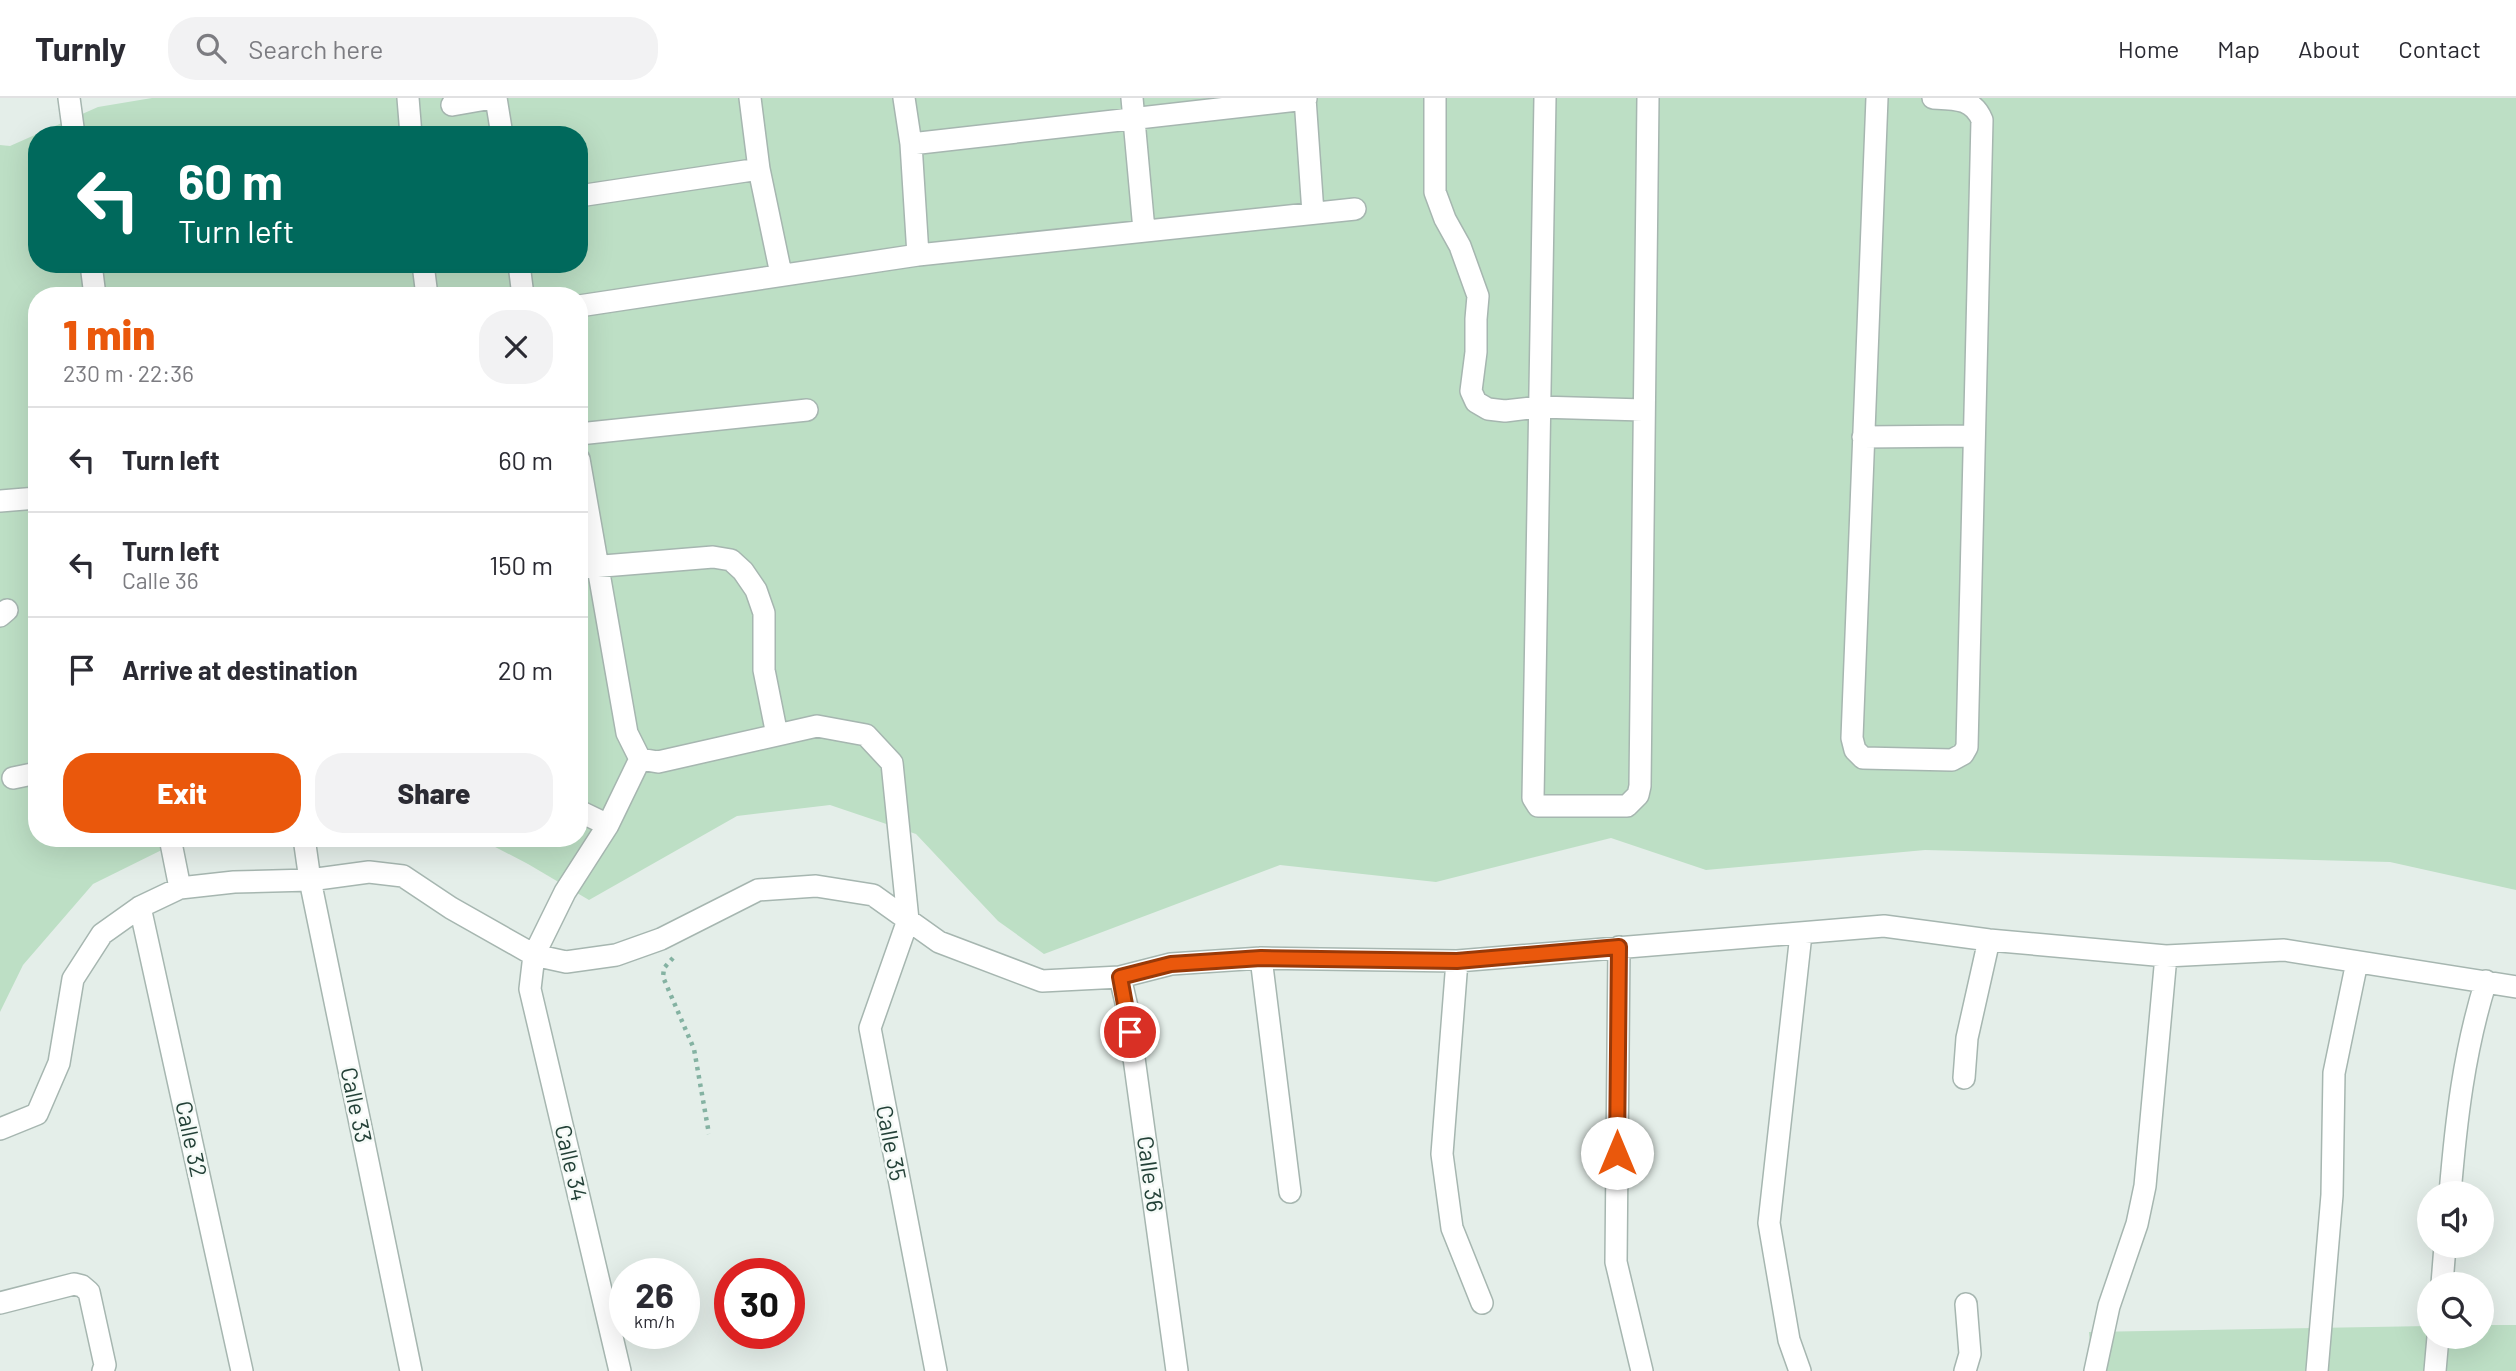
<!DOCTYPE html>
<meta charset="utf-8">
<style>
body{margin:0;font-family:Barlow,sans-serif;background:#f2f2f3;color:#2b2b33;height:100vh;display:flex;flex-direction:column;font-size:26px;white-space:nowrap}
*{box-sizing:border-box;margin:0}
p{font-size:23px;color:#7c7c81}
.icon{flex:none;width:38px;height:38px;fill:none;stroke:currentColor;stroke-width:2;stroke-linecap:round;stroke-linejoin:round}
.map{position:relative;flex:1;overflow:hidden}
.drawer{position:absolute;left:28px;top:189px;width:560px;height:560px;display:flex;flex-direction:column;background:#fff;border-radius:28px;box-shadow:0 7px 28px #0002}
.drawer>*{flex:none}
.banner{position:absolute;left:28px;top:28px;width:560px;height:147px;border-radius:28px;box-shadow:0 7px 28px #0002;background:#00695c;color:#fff;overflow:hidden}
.tools{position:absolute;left:2417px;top:1083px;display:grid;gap:14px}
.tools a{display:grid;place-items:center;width:77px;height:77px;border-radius:50%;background:#fff;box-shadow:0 7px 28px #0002;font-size:35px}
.speed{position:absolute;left:609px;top:1160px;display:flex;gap:14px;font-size:35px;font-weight:700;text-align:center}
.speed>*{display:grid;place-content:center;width:91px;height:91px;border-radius:50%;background:#fff;box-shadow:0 7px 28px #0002;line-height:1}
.speed small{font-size:18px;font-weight:400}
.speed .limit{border:10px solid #d22;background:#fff;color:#111}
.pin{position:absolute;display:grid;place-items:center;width:60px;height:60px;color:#fff;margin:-30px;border:4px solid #fff;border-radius:50%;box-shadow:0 2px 7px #0007}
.me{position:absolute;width:77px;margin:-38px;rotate:0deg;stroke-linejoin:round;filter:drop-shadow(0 0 5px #0008)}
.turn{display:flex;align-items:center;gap:24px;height:147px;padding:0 35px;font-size:32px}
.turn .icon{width:91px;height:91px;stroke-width:2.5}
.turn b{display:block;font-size:49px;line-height:60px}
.round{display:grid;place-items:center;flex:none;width:74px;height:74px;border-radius:28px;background:#f2f2f3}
.overview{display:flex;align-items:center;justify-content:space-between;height:119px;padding:0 35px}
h1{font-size:42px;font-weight:800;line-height:52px;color:#ea580c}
.action{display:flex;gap:14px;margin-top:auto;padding:14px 35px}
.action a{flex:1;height:80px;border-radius:28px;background:#ea580c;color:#fff;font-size:28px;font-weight:800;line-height:80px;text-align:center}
.action a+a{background:#f2f2f3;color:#2b2b33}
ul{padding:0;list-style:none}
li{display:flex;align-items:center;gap:21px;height:105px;padding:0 35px;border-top:2px solid #e1e1e2}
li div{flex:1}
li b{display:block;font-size:26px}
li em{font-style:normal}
header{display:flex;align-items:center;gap:42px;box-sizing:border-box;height:98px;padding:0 35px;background:#fff;border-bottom:2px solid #e1e1e2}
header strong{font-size:33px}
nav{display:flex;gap:38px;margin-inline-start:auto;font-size:24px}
.search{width:490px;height:63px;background:#f2f2f3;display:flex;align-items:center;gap:18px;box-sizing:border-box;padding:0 24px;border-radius:28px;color:#7c7c81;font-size:26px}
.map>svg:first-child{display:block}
.green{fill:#bddfc5;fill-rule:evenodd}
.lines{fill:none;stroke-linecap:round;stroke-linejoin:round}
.minor-casing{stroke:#a6b6b0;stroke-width:24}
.path{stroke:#84b2a2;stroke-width:4.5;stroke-dasharray:3.5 5;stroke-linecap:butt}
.minor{stroke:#fff;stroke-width:21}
.route-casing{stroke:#983908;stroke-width:18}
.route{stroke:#ea580c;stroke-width:12}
.labels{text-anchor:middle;stroke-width:5;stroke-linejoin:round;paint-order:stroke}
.street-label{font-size:23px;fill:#234037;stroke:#f5faf7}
</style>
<header>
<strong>Turnly</strong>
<div class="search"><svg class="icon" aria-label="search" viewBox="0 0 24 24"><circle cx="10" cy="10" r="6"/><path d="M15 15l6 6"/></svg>Search here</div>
<nav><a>Home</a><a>Map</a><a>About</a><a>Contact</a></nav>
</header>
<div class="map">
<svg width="2516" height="1273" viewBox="0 0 2516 1273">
<rect width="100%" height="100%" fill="#e4eee9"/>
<path class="green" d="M152,0h2364v792l-126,-28 -465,-12 -219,20 -95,-32 -175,44 -156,-17 -236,89 -46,-33 -82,-87 -86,-29 -93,11 -148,84 -61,-36 -50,-26h101v-542h-542v542h149l-93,46 -70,81 -23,47v-867l10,1 88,-39zM37,37h542v129h-542z
M2482,1227h34v46h-424l-3,-39 340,-6v11h53z"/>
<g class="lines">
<defs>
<path id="minor" d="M69,0l5,37
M408,0l3,37
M496,0l6,37
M750,0l9,71 22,105
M904,0l7,46 7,111
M1132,0l12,132
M1305,0l8,115
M1435,0v94l10,27 15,27 18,50 -2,23v33l-5,39 5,11 12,7 17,2 34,-4 104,3
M1545,0l-12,700 5,8h89l11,-11 2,-9 8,-688
M1877,0l-25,640 3,12 8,8 89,2 11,-6 4,-7 15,-627c-9,-22 -27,-21 -49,-22
M452,7l40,-7
M911,46l395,-45
M579,98l180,-27
M91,166l4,32
M423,166l4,32
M519,166l4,32
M579,208l339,-51 437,-46
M579,336l228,-24
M1863,339l111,-1
M579,361l48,274 13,26
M0,403l37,-3
M579,470l134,-11 18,3 12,11 13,19 8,23v57l13,65
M0,518l7,-6
M640,661l18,3 159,-36 49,9 26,28 16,157 -38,108 66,343
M13,680l24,-5
M579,713l29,14
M170,740l10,50
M304,740l6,42 101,491
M140,809l102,464
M1619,849l-3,315 26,109
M1261,860l29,234
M1457,863l-15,193 10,74 30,75
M1120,879l7,30 50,364
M1964,980l3,-40 22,-98
M0,1031l37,-15 22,-51 14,-84 29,-45 38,-27 40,-19 54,-6 76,-2 59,-8 34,4 48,32 83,47 32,7 50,-7 45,-16 97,-49 58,-4 57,9 66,47 103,39 78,-4 51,-13 90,-6 196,3 427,-35 105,14 177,16 118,-6 232,37
M2450,1096c6,-73 14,-143 36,-213
M2442,1186l3,-38
M0,1205l74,-19 8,2 7,6 16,73 -2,6
M620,1273l-90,-382 4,-34 31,-63 43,-67 32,-66
M1800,1273l-11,-31 -20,-117 32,-289
M1965,1273l5,-17 -4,-50
M2095,1273l14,-65 28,-82 8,-38 21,-230
M2317,1273l15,-176 2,-122 23,-111
M2435,1273l3,-34"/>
</defs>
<use href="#minor" class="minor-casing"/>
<path class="path" d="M673,860l-9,10 -1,9 31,72 15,85"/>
<use href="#minor" class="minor"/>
</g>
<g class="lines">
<defs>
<path id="route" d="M1130,934l-10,-55 51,-13 90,-6 196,3 162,-14 -2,206"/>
</defs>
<use href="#route" class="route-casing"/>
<use href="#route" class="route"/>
</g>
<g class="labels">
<g class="street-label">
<text transform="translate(356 1007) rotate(78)" y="8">Calle 33</text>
<text transform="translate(191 1041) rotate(78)" y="8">Calle 32</text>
<text transform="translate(891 1045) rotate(79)" y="8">Calle 35</text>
<text transform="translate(571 1065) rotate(77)" y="8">Calle 34</text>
<text transform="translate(1150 1076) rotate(82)" y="8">Calle 36</text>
</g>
</g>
</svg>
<div class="tools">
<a><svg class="icon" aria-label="sound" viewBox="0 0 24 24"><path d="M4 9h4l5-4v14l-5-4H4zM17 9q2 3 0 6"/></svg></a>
<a><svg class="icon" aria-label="search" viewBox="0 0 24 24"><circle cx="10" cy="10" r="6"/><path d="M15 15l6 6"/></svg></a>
</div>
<div class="speed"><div>26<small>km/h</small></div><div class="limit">30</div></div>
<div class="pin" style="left:1130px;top:934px;background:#d93025"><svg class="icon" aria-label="arrive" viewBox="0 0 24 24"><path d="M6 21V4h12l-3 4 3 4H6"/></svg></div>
<svg class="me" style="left:1617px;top:1055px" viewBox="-20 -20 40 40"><circle r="19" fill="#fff"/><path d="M0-13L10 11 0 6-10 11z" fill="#ea580c"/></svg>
<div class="banner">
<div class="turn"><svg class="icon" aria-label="left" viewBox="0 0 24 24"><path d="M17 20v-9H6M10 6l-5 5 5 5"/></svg><div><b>60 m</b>Turn left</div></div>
</div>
<section class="drawer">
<div class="overview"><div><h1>1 min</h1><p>230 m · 22:36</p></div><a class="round"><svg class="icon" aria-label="close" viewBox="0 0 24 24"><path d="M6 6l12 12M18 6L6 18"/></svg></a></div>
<ul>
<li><svg class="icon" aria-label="left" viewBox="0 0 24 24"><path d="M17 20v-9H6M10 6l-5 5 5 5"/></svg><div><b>Turn left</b></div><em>60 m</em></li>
<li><svg class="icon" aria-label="left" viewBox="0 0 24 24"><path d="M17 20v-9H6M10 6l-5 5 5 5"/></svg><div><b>Turn left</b><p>Calle 36</p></div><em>150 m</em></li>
<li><svg class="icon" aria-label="arrive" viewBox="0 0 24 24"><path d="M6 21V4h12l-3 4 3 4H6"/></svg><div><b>Arrive at destination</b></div><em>20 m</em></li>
</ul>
<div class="action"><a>Exit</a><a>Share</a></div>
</section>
</div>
